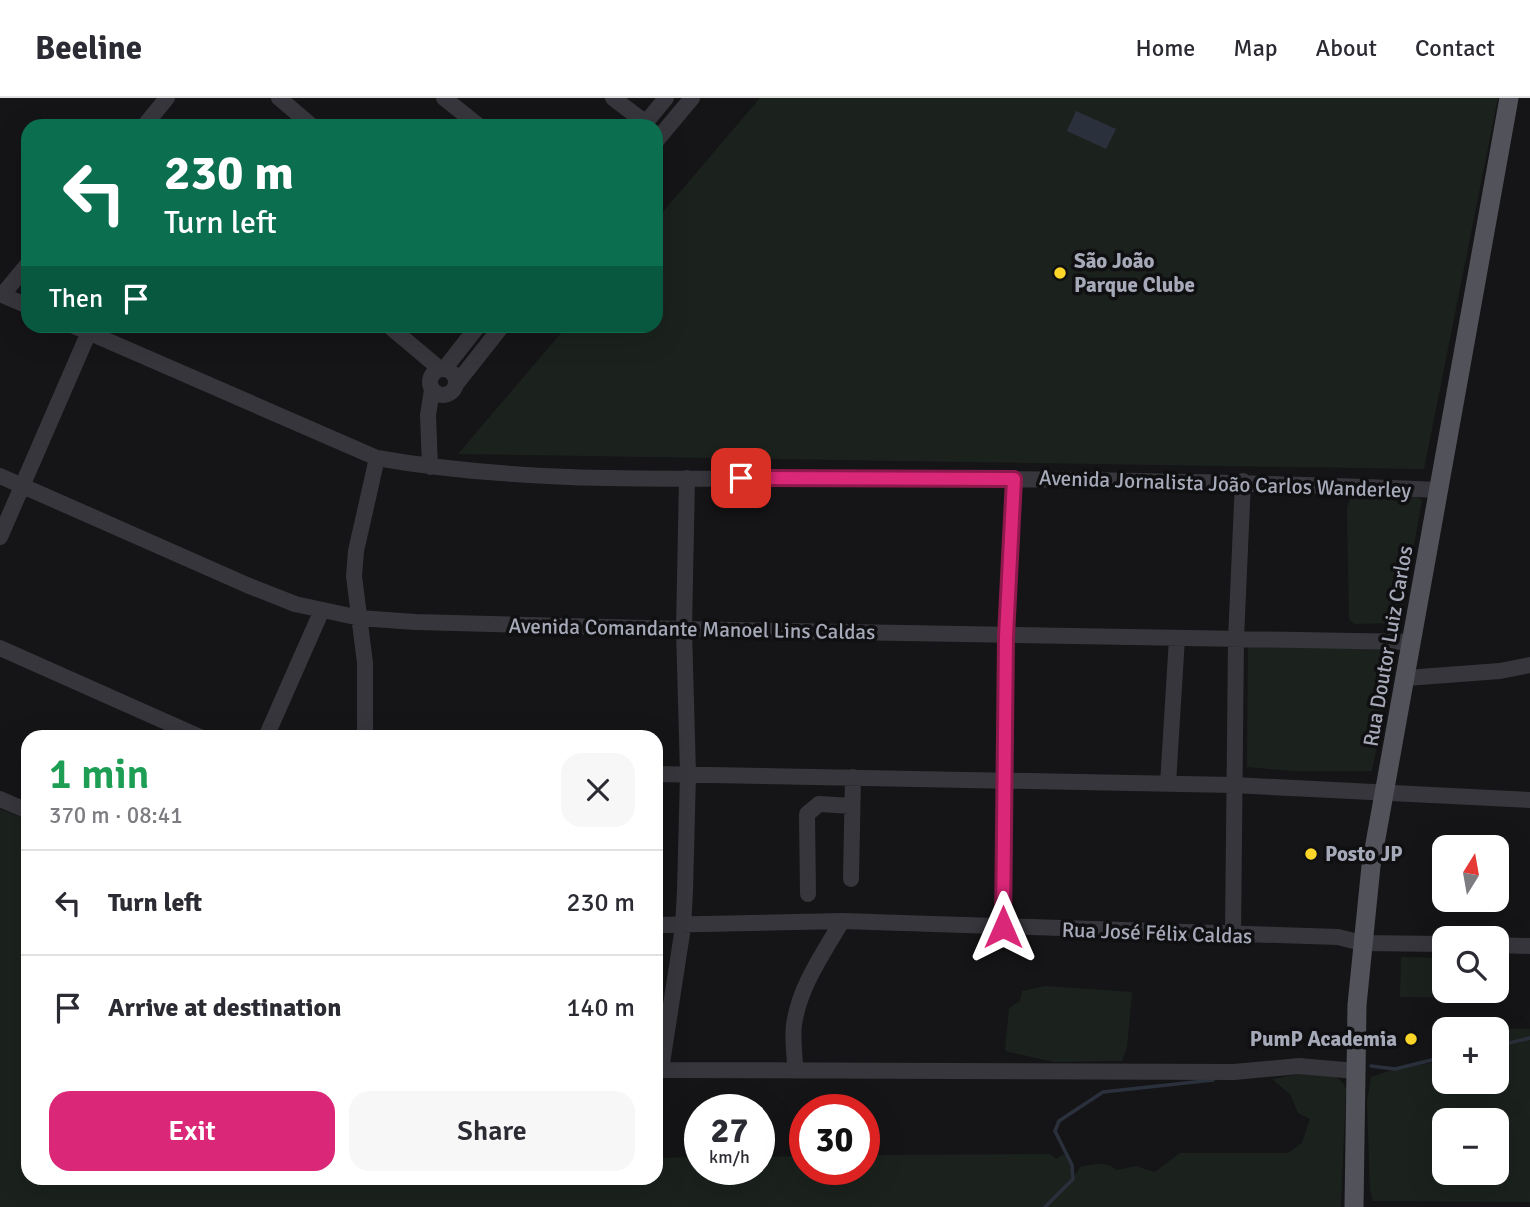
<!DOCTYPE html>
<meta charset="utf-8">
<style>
body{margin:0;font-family:Signika,sans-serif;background:#f7f7f7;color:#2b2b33;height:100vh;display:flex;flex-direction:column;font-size:26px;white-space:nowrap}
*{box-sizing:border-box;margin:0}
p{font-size:23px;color:#7c7c81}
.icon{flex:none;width:38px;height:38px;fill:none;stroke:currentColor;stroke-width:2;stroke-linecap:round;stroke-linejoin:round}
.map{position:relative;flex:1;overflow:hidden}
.sheet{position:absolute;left:21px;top:632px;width:642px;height:455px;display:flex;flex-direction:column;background:#fff;border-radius:21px;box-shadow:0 7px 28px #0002}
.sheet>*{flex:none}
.hud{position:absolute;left:21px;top:21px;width:642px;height:214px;border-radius:21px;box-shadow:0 7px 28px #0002;background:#0b6e4f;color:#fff;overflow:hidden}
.needle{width:46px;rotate:11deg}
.buttons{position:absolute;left:1432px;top:737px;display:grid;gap:14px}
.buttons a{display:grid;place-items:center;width:77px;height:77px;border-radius:14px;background:#fff;box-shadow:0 7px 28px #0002;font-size:35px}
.speed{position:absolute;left:684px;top:996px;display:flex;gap:14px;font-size:35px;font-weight:700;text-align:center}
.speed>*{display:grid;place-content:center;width:91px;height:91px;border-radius:50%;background:#fff;box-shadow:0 7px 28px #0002;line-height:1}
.speed small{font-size:18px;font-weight:400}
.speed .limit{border:10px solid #d22;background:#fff;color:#111}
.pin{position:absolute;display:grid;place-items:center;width:60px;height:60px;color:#fff;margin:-30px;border-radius:14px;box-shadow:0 4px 10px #0006}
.me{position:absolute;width:77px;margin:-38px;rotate:0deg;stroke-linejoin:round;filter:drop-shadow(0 0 5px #0008)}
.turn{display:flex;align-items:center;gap:24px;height:147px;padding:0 28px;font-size:32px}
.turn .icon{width:91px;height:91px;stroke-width:2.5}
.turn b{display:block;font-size:49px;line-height:60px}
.then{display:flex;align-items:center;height:66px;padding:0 28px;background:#0003;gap:14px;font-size:26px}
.round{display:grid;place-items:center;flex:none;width:74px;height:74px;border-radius:21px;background:#f7f7f7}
.summary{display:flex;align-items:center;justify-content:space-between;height:119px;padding:0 28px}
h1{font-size:42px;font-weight:600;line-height:52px;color:#1e9e55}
.primary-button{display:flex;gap:14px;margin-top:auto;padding:14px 28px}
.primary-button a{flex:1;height:80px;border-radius:21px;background:#db2777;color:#fff;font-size:28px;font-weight:600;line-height:80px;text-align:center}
.primary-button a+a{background:#f7f7f7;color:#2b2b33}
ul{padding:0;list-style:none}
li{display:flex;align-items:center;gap:21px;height:105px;padding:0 28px;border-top:2px solid #e1e1e2}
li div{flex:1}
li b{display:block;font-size:26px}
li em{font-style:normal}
header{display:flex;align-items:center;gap:42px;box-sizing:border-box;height:98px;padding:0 35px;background:#fff;border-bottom:2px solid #e1e1e2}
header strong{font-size:33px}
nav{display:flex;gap:38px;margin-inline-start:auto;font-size:24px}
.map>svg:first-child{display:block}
.green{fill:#1b221d;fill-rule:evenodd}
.water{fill:#2a313c}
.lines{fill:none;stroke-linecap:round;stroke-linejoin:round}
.stream{stroke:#2a313c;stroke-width:3.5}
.minor{stroke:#36363c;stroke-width:16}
.major{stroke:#52525b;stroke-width:19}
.route-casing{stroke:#8e194d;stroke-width:18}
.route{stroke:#db2777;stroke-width:12}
.poi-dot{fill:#fcd628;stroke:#101012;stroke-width:2.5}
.labels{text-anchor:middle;stroke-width:7;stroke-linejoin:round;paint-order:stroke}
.poi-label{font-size:21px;font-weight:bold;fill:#a6a9b8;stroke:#101012;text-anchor:start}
.street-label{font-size:21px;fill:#a6a9b8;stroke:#101012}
</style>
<header>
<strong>Beeline</strong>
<nav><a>Home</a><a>Map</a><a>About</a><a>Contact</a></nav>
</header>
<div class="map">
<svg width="1530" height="1109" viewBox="0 0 1530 1109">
<rect width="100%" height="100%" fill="#151517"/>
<path class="green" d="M760,0h738l-74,371 -966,-15 109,-128h89v-106z
M1366,394l49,4 7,4 -22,123 -46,1 -5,-5 -2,-112 4,-10z
M1248,547l148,3 -24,123h-78l-47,-4z
M0,711l28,11v358h628v-20l44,-1v12h60v-12l45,-1v13h59l1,-14 185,-1 6,5 8,-5 8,11 2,12 6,-10c13,-3 26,-6 37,3l19,-4 19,6 25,-19h108l14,-10 8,-24 -12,-6 -8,-19 -18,-15c22,-3 64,-17 74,10l-5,118h-1341z
M1401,859l43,1v32l24,1v7l-68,-1z
M1045,888l87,6 -5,55 -5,14 -68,1 -49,-11 4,-43 11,-7 2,-10z
M1499,931h31v173l-157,-1 -3,-10 -3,-90 4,-24 24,-8 49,-8v21h52zM1496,1022v52h-52v-52z"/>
<path class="water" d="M1076,13l40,18 -10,20 -39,-18z"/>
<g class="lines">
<path class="stream" d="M1496,948l34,-8
M1371,968l24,3 49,-12
M1045,1109l28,-28 -1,-14 -17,-34 4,-10 44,-29 110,-12"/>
<path class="minor" d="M279,0l33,28
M444,0l35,28
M613,0l33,25
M144,28l23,-28
M643,28l23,-28
M656,43l36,-43
M0,196l28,12
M2,197l26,-31
M74,228l303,132c152,27 310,20 464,20 199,1 398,3 597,12
M389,228l51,43
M445,270l33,-42
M430 284a13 13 0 1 1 26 0a13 13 0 1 1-26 0Z
M457,285l45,-57
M430,369l-2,-52 4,-25
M0,378l247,109 48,19 65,14 55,4 269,7 728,13
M0,439l89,-205
M0,550l200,89
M1406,580l94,-7 30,-6
M266,639l56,-127
M365,639v-74l-11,-87 2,-25 21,-93
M656,676l577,11 297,15
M1168,686l9,-146
M0,701l28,12
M851,781l2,-102
M808,796l-1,-80 12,-10 33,2
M656,827l186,-4 496,16 24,6 82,1
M1003,829l3,-291 8,-157
M1233,838l3,-297 7,-158
M1496,847l34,1
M795,971c0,-15 -3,-29 -1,-44 5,-38 29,-71 48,-104
M656,972l578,2 65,-6 57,5
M661,972l22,-143 2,-36 3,-117 -4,-145 3,-151"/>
<path class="major" d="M1354,1109l3,-202 14,-139 138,-768"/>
</g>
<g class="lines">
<defs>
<path id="route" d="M741,380l273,1 -8,157 -3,291"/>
</defs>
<use href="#route" class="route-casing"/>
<use href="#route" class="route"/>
</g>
<g class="poi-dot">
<circle cx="1060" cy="175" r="7"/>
<circle cx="1311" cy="756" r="7"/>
<circle cx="1411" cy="941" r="7"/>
</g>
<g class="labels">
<g class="poi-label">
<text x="1074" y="170">São João<tspan x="1074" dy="24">Parque Clube</tspan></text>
<text x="1325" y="763">Posto JP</text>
<text x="1397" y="948" text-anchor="end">PumP Academia</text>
</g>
<g class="street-label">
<text transform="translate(1225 386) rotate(2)" y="7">Avenida Jornalista João Carlos Wanderley</text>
<text transform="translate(692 531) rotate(1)" y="7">Avenida Comandante Manoel Lins Caldas</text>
<text transform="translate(1388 548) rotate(-80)" y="7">Rua Doutor Luiz Carlos</text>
<text transform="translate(1157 835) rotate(2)" y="7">Rua José Félix Caldas</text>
</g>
</g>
</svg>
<div class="buttons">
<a><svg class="needle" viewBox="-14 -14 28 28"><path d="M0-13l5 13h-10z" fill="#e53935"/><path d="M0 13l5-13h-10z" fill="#7c7c81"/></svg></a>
<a><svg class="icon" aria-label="search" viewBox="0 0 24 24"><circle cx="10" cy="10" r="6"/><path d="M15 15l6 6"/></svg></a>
<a>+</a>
<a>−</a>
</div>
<div class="speed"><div>27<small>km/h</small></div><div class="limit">30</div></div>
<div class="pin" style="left:741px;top:380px;background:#d93025"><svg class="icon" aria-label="arrive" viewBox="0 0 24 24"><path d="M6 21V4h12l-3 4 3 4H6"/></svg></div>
<svg class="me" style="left:1003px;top:829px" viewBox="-20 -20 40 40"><path d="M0-17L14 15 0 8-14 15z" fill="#db2777" stroke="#fff" stroke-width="4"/></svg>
<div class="hud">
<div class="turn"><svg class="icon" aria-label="left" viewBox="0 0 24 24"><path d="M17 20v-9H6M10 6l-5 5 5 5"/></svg><div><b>230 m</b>Turn left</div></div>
<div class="then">Then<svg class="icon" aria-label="arrive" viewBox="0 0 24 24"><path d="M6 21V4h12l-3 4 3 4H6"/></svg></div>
</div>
<section class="sheet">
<div class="summary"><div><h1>1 min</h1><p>370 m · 08:41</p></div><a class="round"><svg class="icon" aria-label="close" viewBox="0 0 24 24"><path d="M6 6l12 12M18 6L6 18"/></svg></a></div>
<ul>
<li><svg class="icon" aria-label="left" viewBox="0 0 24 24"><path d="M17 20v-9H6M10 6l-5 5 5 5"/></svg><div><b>Turn left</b></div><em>230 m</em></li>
<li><svg class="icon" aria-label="arrive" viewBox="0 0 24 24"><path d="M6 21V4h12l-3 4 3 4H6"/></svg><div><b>Arrive at destination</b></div><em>140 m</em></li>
</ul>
<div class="primary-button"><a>Exit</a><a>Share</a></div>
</section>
</div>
